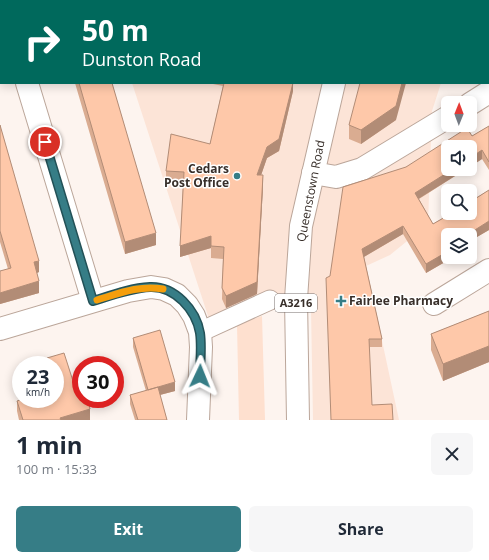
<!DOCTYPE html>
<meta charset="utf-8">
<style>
body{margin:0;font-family:"Open Sans",sans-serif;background:#f6f6f7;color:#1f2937;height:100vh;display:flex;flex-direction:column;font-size:15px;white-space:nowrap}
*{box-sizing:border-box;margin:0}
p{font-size:13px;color:#747a83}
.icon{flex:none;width:22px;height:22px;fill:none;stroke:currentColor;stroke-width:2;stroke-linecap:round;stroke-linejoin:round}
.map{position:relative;height:420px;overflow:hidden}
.panel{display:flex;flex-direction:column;background:#fff;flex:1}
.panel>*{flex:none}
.top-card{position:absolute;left:0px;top:0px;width:489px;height:84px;box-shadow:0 2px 10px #0003;background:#00695c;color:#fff;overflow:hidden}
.needle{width:26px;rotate:1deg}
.buttons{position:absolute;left:441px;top:96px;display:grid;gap:8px}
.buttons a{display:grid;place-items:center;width:36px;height:36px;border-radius:6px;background:#fff;box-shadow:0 2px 10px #0003;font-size:20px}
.speed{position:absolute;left:12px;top:356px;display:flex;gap:8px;font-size:20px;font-weight:700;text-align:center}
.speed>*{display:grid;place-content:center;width:52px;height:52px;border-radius:50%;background:#fff;box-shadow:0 2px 10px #0003;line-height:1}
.speed small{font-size:10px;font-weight:400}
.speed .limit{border:6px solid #d22;background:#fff;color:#111}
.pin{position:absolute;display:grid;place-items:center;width:34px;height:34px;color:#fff;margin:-17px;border:2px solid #fff;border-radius:50%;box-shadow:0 1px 4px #0007}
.me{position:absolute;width:44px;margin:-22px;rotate:2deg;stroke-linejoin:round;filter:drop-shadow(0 0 3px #0008)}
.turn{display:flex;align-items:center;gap:14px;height:84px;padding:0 16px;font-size:18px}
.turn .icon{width:52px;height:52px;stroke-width:2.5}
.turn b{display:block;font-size:28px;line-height:34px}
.round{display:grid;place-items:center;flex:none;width:42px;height:42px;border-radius:6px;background:#f6f6f7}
.head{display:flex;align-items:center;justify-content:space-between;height:68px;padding:0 16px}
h1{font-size:24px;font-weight:700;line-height:30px}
.button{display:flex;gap:8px;margin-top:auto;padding:8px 16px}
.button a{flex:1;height:46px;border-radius:6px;background:#367d86;color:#fff;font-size:16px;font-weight:700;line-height:46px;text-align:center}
.button a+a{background:#f6f6f7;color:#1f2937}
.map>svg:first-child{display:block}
.built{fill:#fce4d7}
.green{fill:#fee0cf}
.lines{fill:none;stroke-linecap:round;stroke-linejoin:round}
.pedestrian-casing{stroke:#bba69a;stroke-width:21}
.minor-casing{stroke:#bba69a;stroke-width:24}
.primary-casing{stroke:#bba69a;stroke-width:24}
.pedestrian{stroke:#fff;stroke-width:19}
.minor{stroke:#fff;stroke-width:22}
.primary{stroke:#fff;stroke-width:22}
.wall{fill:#daac91}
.shaded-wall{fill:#b28c76}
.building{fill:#fec8a9;stroke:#b28c76}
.route-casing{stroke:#235157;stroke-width:10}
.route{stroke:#367d86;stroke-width:7}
.slow{stroke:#f59e0b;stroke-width:7}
.poi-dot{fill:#367d86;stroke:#fff;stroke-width:1.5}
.labels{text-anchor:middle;stroke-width:3;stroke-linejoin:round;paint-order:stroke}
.shield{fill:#fff;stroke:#746d6a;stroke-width:1}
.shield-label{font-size:11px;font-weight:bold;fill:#382f2a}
.poi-label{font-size:12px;font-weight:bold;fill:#382f2a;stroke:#fff;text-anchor:end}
.street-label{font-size:12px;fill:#382f2a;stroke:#fff}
</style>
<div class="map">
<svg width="489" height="420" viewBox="0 0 489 420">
<rect width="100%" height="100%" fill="#fdf4ef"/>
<path class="built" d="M291,0h198v5l-1,1v-5h-198z
M132,83h309l-9,28 -4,113 -38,31 -24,11 33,154h-86l-2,-111 -29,-1 -73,11z"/>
<path class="green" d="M262,316l3,104h-26l-2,-96z"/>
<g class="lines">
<defs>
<path id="pedestrian" d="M200,332l70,-32"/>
<path id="minor" d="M2,0l1,1
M215,0l1,1
M0,57h1
M27,83l66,218
M470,104l19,-12
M313,173l23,4 26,-8 86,-52
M434,304l55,-34
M0,329l128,-38 23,-4 13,2 13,6 10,10 7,11 6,16 1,15 -3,73"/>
<path id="primary" d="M356,1l1,-1
M298,420l-2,-121 5,-73 33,-143"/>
</defs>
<use href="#pedestrian" class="pedestrian-casing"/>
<use href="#minor" class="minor-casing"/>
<use href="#primary" class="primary-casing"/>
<use href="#pedestrian" class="pedestrian"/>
<use href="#minor" class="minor"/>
<use href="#primary" class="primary"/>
</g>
<path class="wall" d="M383,0h81l-1,1h-81z
M75,83h37l44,162 -31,9z
M208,83h85v8l-14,60 -12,7 -6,17 2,12 -6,107 -31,14 -4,-9 1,-40 -12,-1v-10l-31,9 3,-73 -17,-1v-12l44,-27 13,-58z
M396,120l-35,24 -12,-5v-14z
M0,125l39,147 -2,1 2,20 -39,11v-33l8,-2 -8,-27z
M489,126v44l-7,-11 -63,40 14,25 56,-34v40l-19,11 -22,-6v20l-3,2v5l-19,11 -23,-39 -39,23 18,82v8h-12l-39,73 -1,-144 76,-109 66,-31z
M489,311v51l-46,19 -12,-31v-16z
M133,338l42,53 -15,4 7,25h-32l-5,-16v-9l16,-4 -13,-44z
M47,358l26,23 17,39h-71l-2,-9v-10l38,-2v-34h-8z"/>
<path class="shaded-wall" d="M293,83v8l-14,60 -12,7 -10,29v-12l10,-28z
M402,83h4l-10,37 -35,24v-14z
M482,150v9l-12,8v-9z
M453,169h13l-51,32v-8z
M263,175v12l-6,107 -31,14v-12z
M489,221v9l-19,11v-6h-3z
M403,226v8l-41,24v-9z
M156,233v12l-31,9v-12z
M211,236v12l-31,9v-11z
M448,246v9l-3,2v5l-19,11v-9l16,-14z
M39,261v11l-5,2v-12z
M39,281v12l-39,11v-11z
M489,346v16l-46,19v-17z
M175,382v9l-27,7v-8z
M90,409v11h-30v-2z"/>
<path class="building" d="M55,0h33v1h-33z
M156,0h31l1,1h-32z
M383,0h43v1h-44z
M79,83h33l44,150 -31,9z
M224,83h69l-14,56 -12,8 -10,28h6l-6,107 -31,14 -4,-8 2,-41 -13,-1v-10l-31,10 4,-74 -18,-1 5,-37 39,10z
M360,83h42l-6,23 -35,24 -12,-5z
M0,125l39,136 -5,1 5,19 -39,12v-22l11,-3 -11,-37z
M489,126v36l-7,-12 -12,8v-11h-22v22h5l-38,24 18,31 19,-11h18v-11l19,-12v31l-22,14h-19v11l-6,4 3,3 -19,11 -23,-38 -41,23 20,90h-13l3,66 20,-1 1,16h-62l-5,-142 4,-2 13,-89 63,-20 61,-39 5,8z
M489,311v35l-46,18 -12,-30z
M160,330l15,52 -27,8 -15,-52z
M64,353l9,28 8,-3v21h7l2,10 -30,9 1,2h-38l-6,-19 6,-2h32v-34h-6l-2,-7z
M158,387l9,33h-29l-8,-25z"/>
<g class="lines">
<defs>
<path id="route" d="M45,142l48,159c19,-6 38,-13 57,-14 25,-1 46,23 50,46 2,14 0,29 0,43"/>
</defs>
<use href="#route" class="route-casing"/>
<use href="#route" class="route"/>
<path class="slow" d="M97,300c23,-7 43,-15 66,-11"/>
</g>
<g class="poi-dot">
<circle cx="237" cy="176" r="4"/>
<path d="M339 295h4v4h4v4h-4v4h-4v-4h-4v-4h4z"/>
</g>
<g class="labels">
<rect class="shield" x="275" y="294" width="42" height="18" rx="3"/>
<g class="shield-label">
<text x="296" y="307">A3216</text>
</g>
<g class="poi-label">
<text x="229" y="173">Cedars<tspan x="229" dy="14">Post Office</tspan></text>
<text x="349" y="305" text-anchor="start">Fairlee Pharmacy</text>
</g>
<g class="street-label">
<text transform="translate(311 191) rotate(-79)" y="4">Queenstown Road</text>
</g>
</g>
</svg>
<div class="buttons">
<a><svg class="needle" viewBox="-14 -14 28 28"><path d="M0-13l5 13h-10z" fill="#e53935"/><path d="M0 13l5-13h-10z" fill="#747a83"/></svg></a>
<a><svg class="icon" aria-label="sound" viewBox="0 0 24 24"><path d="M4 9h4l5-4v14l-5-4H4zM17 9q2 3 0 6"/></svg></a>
<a><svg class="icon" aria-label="search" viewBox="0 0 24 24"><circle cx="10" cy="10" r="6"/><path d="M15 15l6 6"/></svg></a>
<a><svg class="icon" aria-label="layers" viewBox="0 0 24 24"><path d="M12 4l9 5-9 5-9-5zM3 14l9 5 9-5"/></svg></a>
</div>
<div class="speed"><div>23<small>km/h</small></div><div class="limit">30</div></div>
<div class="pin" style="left:45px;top:142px;background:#d93025"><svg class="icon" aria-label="arrive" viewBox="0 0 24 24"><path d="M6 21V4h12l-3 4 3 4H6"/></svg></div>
<svg class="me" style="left:200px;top:376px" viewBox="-20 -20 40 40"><path d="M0-17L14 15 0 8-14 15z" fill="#367d86" stroke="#fff" stroke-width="4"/></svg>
<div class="top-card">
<div class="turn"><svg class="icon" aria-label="right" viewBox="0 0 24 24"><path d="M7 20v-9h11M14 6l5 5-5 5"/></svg><div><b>50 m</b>Dunston Road</div></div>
</div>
</div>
<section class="panel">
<div class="head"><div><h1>1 min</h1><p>100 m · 15:33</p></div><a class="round"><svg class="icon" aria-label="close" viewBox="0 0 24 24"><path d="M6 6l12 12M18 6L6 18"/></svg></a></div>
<div class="button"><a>Exit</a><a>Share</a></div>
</section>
